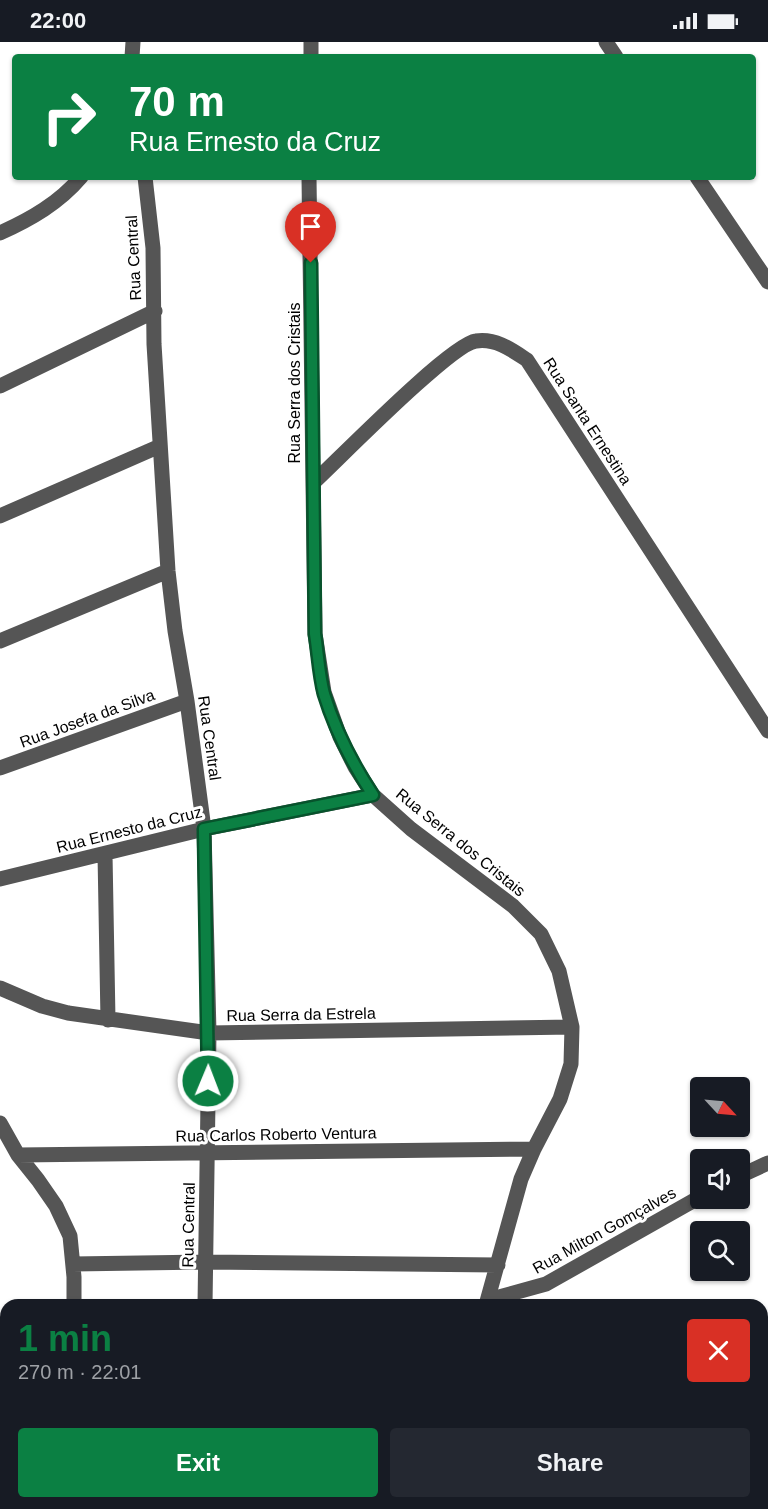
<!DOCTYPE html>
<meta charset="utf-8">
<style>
body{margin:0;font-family:Arial,sans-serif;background:#242831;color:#f1f3f6;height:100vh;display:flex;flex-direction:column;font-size:22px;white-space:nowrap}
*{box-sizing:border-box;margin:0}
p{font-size:20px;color:#9ea1a6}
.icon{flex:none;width:33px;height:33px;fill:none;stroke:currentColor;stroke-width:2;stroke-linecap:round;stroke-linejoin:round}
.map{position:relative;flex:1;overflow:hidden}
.details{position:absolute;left:0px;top:1257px;width:768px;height:210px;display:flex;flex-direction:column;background:#171b24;border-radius:18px 18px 0 0;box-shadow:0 2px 4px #0004}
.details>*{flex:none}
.guide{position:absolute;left:12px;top:12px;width:744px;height:126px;border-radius:6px;box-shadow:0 2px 4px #0004;background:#0b8043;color:#fff;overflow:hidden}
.needle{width:39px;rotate:116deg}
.tools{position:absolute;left:690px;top:1035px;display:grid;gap:12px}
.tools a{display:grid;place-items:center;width:60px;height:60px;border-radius:6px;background:#171b24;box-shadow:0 2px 4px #0004;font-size:30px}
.pin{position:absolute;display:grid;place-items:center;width:51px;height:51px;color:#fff;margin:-62px -26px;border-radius:50% 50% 50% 0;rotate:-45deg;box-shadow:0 0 6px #0007}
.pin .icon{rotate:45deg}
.me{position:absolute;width:66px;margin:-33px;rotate:1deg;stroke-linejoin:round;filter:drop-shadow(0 0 4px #0008)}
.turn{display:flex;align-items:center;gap:21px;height:126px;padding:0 18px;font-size:27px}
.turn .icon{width:78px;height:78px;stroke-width:2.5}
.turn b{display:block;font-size:42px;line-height:51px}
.round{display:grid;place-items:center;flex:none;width:63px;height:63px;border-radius:6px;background:#242831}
.overview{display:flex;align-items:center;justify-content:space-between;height:102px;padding:0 18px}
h1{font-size:36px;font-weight:700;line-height:45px;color:#0b8043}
.cta{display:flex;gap:12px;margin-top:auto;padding:12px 18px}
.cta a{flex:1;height:69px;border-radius:6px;background:#0b8043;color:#fff;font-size:24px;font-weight:700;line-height:69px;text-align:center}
.cta a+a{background:#242831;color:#f1f3f6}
.status{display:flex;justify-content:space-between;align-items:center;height:42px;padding:0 30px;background:#171b24;direction:ltr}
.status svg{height:16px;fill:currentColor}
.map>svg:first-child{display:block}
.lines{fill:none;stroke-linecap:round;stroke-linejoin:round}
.minor{stroke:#555;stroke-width:15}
.route-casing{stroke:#07532c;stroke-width:15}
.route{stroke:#0b8043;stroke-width:10}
.labels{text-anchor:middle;stroke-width:6;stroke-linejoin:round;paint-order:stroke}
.street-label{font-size:16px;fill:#000;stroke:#fff}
</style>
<div class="status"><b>22:00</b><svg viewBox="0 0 49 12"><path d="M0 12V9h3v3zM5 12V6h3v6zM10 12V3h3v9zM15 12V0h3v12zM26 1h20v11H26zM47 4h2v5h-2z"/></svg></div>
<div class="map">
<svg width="768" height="1467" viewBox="0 0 768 1467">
<rect width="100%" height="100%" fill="#fff"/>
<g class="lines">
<path class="minor" d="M606,0l10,15
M132,15l1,-15
M311,15v-15
M145,135l8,71 1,96 14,227 7,60 12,70 17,128 5,204 -4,272
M309,135l6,457 9,58 16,45 15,30 18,28 38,34 102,77 28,28 18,37 13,56 -1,37 -11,35 -26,50 -13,30 -35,126
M697,135l71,105
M0,191c31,-14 59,-30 81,-56
M0,344l155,-75
M313,441c26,-24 138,-139 163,-142 20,-3 36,9 51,19l241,371
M0,474l160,-70
M0,599l168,-70
M0,726l187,-67
M105,812l3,166
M0,837l204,-50 169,-34
M0,946l42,18 26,7 141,20 363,-6
M0,1081l18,32 20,25 18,26 14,30 4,41v28
M18,1113l516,-6
M740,1134l28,-13
M73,1222l133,-2 292,3
M488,1258l58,-16 154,-87
M762,1427l6,-5
M422,1461l1,6
M74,1467v-6
M202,1467v-6
M732,1467l4,-6"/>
</g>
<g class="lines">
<defs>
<path id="route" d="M208,1039l-4,-252 169,-34c-21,-32 -38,-65 -49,-101 -5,-19 -6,-41 -9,-60l-4,-371"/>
</defs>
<use href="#route" class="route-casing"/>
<use href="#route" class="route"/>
</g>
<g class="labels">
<g class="street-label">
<text transform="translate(133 216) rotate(-93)" y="6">Rua Central</text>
<text transform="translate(294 341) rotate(-90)" y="6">Rua Serra dos Cristais</text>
<text transform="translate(588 379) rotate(57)" y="6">Rua Santa Ernestina</text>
<text transform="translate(87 676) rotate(-20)" y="6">Rua Josefa da Silva</text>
<text transform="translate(210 696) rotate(82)" y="6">Rua Central</text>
<text transform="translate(129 787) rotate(-14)" y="6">Rua Ernesto da Cruz</text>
<text transform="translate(461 800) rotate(39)" y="6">Rua Serra dos Cristais</text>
<text transform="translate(301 972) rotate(-1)" y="6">Rua Serra da Estrela</text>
<text transform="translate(276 1092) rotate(-1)" y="6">Rua Carlos Roberto Ventura</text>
<text transform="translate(188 1183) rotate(-89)" y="6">Rua Central</text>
<text transform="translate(604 1188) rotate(-29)" y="6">Rua Milton Gomçalves</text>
</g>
</g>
</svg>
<div class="tools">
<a><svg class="needle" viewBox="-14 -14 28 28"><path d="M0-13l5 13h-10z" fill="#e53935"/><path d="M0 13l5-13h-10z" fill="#9ea1a6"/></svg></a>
<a><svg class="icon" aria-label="sound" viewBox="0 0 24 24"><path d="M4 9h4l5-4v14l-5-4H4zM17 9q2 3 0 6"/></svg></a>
<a><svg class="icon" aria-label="search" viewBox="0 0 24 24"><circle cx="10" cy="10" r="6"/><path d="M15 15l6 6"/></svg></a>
</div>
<div class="pin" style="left:311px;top:221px;background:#d93025"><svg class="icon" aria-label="arrive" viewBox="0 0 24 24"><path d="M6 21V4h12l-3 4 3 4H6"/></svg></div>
<svg class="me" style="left:208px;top:1039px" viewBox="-20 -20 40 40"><circle r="17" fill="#0b8043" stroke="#fff" stroke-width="3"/><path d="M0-11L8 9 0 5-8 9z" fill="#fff"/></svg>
<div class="guide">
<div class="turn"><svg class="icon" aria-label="right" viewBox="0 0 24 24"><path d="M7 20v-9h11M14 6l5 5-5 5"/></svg><div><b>70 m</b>Rua Ernesto da Cruz</div></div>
</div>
<section class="details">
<div class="overview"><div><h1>1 min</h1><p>270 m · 22:01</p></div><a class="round" style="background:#d93025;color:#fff"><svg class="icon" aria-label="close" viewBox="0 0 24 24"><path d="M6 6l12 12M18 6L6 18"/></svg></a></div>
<div class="cta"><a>Exit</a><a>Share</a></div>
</section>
</div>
